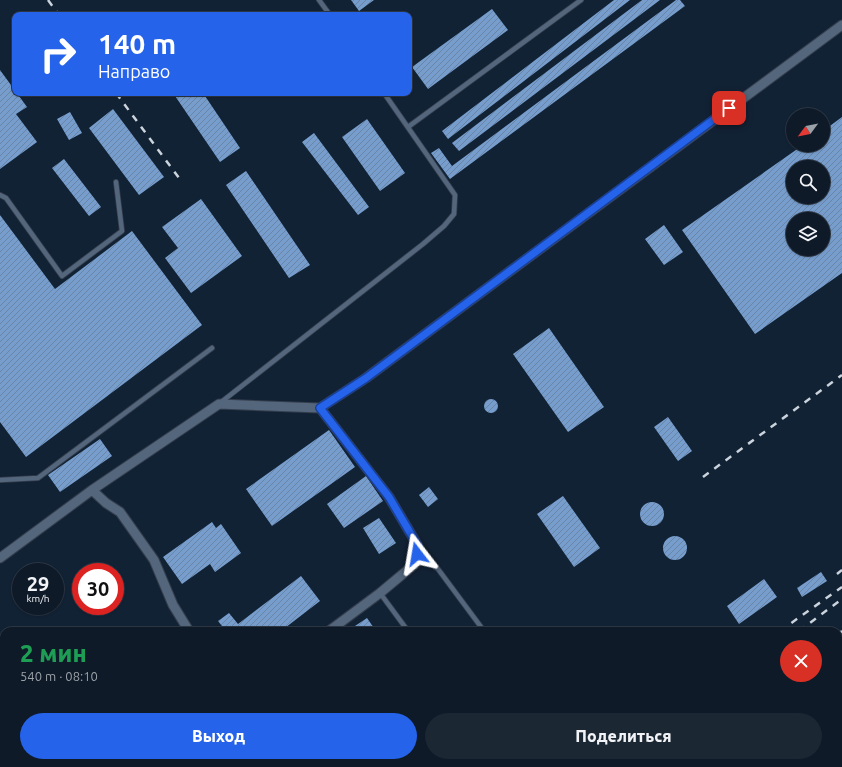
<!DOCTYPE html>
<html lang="ru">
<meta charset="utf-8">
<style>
body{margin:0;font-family:Ubuntu,sans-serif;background:#1c2734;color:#f1f3f6;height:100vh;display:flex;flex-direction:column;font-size:15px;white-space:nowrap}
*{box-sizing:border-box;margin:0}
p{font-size:13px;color:#9ba1a8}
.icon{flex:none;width:22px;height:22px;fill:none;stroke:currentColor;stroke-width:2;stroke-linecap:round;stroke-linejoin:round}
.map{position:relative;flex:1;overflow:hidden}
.details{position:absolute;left:0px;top:627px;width:842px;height:140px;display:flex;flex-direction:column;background:#0e1a28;border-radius:12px 12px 0 0;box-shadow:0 1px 3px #0004,0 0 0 1px #2e3845}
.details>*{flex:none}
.banner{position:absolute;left:12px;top:12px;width:400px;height:84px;border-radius:8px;box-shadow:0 1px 3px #0004,0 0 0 1px #2e3845;background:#2563eb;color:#fff;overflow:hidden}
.needle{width:26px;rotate:238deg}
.tools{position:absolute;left:786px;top:108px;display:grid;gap:8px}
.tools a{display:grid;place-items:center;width:44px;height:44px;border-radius:50%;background:#0e1a28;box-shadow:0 1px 3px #0004,0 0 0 1px #2e3845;font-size:20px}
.speed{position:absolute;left:12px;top:563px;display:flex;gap:8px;font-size:20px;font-weight:700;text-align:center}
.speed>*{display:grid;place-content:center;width:52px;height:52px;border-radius:50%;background:#0e1a28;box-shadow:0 1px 3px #0004,0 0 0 1px #2e3845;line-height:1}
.speed small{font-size:10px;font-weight:400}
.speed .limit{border:6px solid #d22;background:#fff;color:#111}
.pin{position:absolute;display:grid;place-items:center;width:34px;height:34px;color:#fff;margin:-17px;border-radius:8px;box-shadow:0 2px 6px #0006}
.me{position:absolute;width:44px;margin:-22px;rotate:346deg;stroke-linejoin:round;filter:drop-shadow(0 0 3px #0008)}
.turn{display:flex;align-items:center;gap:14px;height:84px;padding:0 20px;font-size:18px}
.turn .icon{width:52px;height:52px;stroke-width:2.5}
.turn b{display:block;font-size:28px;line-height:34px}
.round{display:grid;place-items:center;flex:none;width:42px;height:42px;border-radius:21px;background:#1c2734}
.summary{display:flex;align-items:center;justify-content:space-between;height:68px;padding:0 20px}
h1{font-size:24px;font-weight:800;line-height:30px;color:#1e9e55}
.primary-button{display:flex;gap:8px;margin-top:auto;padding:8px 20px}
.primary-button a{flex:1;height:46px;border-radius:24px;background:#2563eb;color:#fff;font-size:16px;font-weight:800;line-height:46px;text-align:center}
.primary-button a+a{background:#1c2734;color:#f1f3f6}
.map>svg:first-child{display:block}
.building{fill:url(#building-hatch);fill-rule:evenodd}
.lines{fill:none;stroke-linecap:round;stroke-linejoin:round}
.service-casing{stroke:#353e4d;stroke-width:6}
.minor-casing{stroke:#353e4d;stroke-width:11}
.service{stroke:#53667c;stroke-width:4.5}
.minor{stroke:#53667c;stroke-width:9}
.rail{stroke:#cbd3dc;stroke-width:2.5;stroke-dasharray:7 7;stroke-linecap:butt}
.route-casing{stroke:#184099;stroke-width:10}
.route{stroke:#2563eb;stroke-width:7}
</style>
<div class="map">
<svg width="842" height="767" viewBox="0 0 842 767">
<defs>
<pattern id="building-hatch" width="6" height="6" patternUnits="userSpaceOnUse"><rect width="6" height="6" fill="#769dcc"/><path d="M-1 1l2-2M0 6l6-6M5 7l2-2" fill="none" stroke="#6884a6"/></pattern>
</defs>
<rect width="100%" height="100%" fill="#122235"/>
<path class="building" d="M351,0h23l-15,11z
M614,0h16l-182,139 -6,-8z
M642,0h18l-201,151 -7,-8z
M676,0h4l5,6 -235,173 -19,-26 8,-5 13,18z
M492,9l16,21 -80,59 -16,-22z
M0,70l27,37 -11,7 21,28 -37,27z
M173,93h30l37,55 -20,14z
M113,109l51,68 -25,18 -50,-67z
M70,112l12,21 -13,7 -12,-21z
M842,117v156l-87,61 -73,-104 121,-85h20v-14zM793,167h30v30h-30zM793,219h30v30h-30z
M367,119l38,54 -25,18 -38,-54z
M314,133l55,74 -11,8 -56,-73z
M64,159l37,48 -12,9 -37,-48z
M246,171l64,94 -21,13 -63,-93z
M201,199l41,57 -51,37 -26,-35 13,-10 -16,-21z
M0,215l55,74 77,-58 70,94 -176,132 -26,-35z
M664,225l19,27 -19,13 -19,-26z
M549,328l55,79 -36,25 -55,-78z
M484 406a7 7 0 1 1 14 0a7 7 0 1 1-14 0Z
M668,417l24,34 -14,10 -24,-34z
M329,430l26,37 -83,59 -26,-37z
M100,439l12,17 -52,36 -12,-17z
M366,476l17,25 -39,27 -17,-24z
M429,487l9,12 -10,8 -9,-12z
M563,496l37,52 -26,19 -37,-53z
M640 514a12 12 0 1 1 24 0a12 12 0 1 1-24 0Z
M379,518l17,25 -17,11 -16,-26z
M212,522l4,6 5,-4 20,29 -26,19 -5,-8 -28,20 -19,-27z
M663 548a12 12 0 1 1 24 0a12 12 0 1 1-24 0Z
M821,572l6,9 -25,16 -5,-9z
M301,576l19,25 -39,30h-55l-8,-10 11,-8 9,11z
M764,579l13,18 -38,27 -12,-18z
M367,618l9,13h-18l-3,-5z
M144,763h15l3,4h-23z
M181,763h40l3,4h-40z
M318,763h77l3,4h-77z
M708,763h27l-5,4h-27z"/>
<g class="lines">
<defs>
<path id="service" d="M319,0l11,15
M408,127l173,-127
M0,195l6,3 56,78 60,-45 -6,-49
M220,403l203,-159 21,-18 10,-12 1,-19 -71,-102
M0,480l38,-2 174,-130
M416,563l11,-2 11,8 46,62
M380,593l28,38
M0,713l4,3
M60,763l4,4
M503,763l3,4
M577,763l3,4
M104,767l5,-4"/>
<path id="minor" d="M320,408l69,89 29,49 -2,17 -36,30 -51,38
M92,490l14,13 14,9 34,48 19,45 16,26
M0,558l92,-68 127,-86 101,4 46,-30 476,-353
M285,763l3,4"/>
</defs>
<use href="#service" class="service-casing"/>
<use href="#minor" class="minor-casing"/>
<use href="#service" class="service"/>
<use href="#minor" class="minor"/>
<path class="rail" d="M48,0l11,15
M116,93l63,85
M703,477l139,-102
M837,574l5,-4
M780,631l62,-44
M799,631l43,-32
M838,635l4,-4
M0,644l4,1
M0,740l4,2
M46,763l6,4
M163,763l3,4
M677,767l6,-4
M689,767l5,-4"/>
</g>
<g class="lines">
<defs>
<path id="route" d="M417,554l1,-8 -29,-49 -69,-89 46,-30 363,-270"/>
</defs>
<use href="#route" class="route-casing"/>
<use href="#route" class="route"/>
</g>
</svg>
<div class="tools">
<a><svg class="needle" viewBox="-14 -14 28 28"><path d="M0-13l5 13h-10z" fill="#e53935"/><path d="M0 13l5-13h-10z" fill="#9ba1a8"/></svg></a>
<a><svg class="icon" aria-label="search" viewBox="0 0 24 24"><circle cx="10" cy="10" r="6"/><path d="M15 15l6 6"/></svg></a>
<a><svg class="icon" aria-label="layers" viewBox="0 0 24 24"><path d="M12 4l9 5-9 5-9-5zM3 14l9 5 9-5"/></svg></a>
</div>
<div class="speed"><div>29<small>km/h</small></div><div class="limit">30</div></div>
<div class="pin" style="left:729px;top:108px;background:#d93025"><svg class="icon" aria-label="arrive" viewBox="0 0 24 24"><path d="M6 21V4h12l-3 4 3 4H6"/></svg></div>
<svg class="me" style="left:417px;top:554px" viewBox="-20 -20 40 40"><path d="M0-17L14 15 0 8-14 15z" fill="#2563eb" stroke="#fff" stroke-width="4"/></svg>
<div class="banner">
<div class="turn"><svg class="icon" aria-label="right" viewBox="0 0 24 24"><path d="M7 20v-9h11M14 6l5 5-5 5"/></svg><div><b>140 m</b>Направо</div></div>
</div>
<section class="details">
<div class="summary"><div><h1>2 мин</h1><p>540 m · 08:10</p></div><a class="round" style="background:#d93025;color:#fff"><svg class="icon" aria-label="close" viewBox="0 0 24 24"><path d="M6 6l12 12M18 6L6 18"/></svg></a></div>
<div class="primary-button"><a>Выход</a><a>Поделиться</a></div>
</section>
</div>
